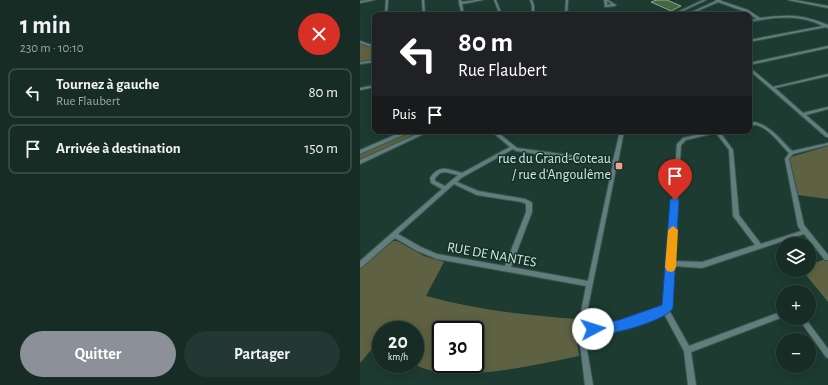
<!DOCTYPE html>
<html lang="fr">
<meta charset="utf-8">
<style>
body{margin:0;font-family:"Alegreya Sans",sans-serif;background:#233832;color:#f1f3f6;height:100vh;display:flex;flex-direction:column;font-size:15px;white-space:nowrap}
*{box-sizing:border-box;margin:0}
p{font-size:13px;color:#9ea7a7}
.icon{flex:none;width:22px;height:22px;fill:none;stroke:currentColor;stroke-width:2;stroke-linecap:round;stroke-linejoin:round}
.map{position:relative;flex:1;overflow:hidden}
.drawer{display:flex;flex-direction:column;background:#162c25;width:360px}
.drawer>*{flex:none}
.hud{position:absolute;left:12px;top:12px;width:380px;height:122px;border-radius:8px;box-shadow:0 2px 10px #0003,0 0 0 1px #354842;background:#202124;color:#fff;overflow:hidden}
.fabs{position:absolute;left:416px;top:237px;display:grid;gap:8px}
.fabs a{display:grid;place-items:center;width:40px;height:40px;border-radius:50%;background:#162c25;box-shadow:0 2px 10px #0003,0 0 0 1px #354842;font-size:20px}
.speed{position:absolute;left:12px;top:321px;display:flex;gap:8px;font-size:20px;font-weight:700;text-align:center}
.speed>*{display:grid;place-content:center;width:52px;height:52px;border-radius:50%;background:#162c25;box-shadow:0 2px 10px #0003,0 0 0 1px #354842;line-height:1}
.speed small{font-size:10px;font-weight:400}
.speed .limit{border:2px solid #111;border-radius:6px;background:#fff;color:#111}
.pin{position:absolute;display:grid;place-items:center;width:34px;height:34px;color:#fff;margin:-41px -17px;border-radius:50% 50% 50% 0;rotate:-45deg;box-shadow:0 0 4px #0007}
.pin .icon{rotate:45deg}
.me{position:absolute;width:44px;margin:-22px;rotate:85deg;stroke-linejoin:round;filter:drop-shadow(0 0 3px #0008)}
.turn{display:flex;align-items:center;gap:14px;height:84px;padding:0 20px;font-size:18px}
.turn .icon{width:52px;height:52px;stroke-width:2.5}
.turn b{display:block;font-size:28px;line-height:34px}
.then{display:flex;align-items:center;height:38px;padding:0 20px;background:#0003;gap:8px;font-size:15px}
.round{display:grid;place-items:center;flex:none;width:42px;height:42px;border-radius:21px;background:#233832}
.overview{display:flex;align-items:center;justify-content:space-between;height:68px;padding:0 20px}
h1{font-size:24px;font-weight:600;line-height:30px}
.button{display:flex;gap:8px;margin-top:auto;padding:8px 20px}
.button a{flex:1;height:46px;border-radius:24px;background:#8c9099;color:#fff;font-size:16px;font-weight:600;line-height:46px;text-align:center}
.button a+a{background:#233832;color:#f1f3f6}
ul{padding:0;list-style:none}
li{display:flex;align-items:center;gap:12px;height:50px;margin:0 8px 6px;padding:0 12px;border:2px solid #354842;border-radius:8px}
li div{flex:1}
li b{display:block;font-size:15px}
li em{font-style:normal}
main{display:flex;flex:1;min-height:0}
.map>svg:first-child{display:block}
.green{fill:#5e6242;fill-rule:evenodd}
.building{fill:#456941;stroke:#91a68f}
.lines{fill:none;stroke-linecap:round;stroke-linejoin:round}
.minor-casing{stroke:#3b574d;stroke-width:2}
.tertiary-casing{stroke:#3b574d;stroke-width:2}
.minor{fill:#617d7e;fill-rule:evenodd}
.tertiary{fill:#617d7e;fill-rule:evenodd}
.route{fill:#1a73e8;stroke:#114b97}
.slow{fill:#f59e0b}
.poi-dot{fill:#f59d8f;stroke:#133127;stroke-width:1.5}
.labels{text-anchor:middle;stroke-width:3;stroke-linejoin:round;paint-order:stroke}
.poi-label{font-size:14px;fill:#d6e7e0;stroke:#133127;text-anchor:end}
.street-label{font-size:14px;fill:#d6e7e0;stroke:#133127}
</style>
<main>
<section class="drawer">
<div class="overview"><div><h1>1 min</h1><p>230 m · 10:10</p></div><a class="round" style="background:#d93025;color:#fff"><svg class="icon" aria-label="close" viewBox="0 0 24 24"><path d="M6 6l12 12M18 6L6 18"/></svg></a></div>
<ul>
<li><svg class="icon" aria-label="left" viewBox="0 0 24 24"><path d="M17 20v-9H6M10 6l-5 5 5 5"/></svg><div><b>Tournez à gauche</b><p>Rue Flaubert</p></div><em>80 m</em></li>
<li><svg class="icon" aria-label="arrive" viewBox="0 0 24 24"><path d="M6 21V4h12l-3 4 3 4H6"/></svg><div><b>Arrivée à destination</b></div><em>150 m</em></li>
</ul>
<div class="button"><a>Quitter</a><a>Partager</a></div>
</section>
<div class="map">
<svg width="468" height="385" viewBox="0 0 468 385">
<rect width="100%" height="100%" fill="#1d3b31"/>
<path class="green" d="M0,43l15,5v12l-15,2z
M50,131h16l-66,30v-8z
M468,146v53l-30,-4 -8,-35 1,-3z
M33,241h4l27,15 20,6 -18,34c50,14 100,19 151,23l-1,17 3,20c-45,9 -126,29 -166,8h2v-34h-34v14l-3,-2 -18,21v-94zM81,330h34v34h-34z
M468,258v44l-26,-32h7v-5z"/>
<path class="building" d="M297,0h10l14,6 -10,5 -20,-9z"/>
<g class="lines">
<defs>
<path id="minor" d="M8,0h6l-14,3v-2z
M26,0h2l-1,15h-2z
M62,0h2l1,15h-2z
M99,0h2l1,2 14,-2h7l-21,4 2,11h-2l-3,-12z
M134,0h2l6,15h-2z
M170,0h2l2,6v9h-2v-9z
M206,0h2l-1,15h-2z
M244,0h4l8,5 -1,1 -10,1zM247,1l5,3 -5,1z
M343,0h3l-32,15h-3z
M355,0h6v1l27,9 12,8c17,-2 34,-4 50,1 6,1 12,4 18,6v3l-2,-1 -77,15v-2l74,-14c-23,-12 -49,-9 -74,-4v-2l8,-1 -11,-7 -28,-10 -30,13h-3l31,-14z
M0,41l15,5v2l-15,-5z
M468,46v2l-79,17v-2z
M15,60v2l-15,2v-2z
M389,67l24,20 55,-13v2l-53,12 28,25 25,-6v2l-22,6 22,19v3h-2l-77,-67z
M15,85v2l-15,3v-2z
M395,122c17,5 25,17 37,29l36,-8v2l-35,9 -4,5 15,66 24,30v5h-3l-21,-26 -102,34 -28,-2 -3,38 -2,6 20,36 94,-35v6l-92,35 5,33h-8l-4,-34 -20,-37 -51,17 -27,1v12l7,41h-8l-5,-41v-27l6,-31 -149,-27 -20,-8 -22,-13 -33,29 -2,1v-7l82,-72 -11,-6 -1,-5c10,-14 17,-9 32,-5l48,-26 -19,-16h5l21,17 96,13 7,-30h4l-6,31v1l-1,1 -31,153v9l27,-1 51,-17 1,-4 12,-160 6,-6 31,-7h8l-2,1 13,18 6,65 22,29 40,-13 -3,-5 -13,-67 4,-6c-9,-9 -21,-26 -33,-28 -2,0 -6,0 -7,0v-2zM356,133l13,17 4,66 22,29 -53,17 -28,-1 7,-116 5,-5zM153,149l3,2 97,13 -25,117 -77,-14 21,-55v-9l-1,-1 -6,-3 -47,-8 -21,-9 4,-4zM85,172l13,3 -13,11 -10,-5v-3l5,-5zM94,184l23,11 45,7 4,2v8l-21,54 -68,-12 -16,-7 -23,-13z
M44,131h6v1l-50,22v-4z
M64,131h6l-70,33v-4z
M438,318h7l23,31v9l-2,-1z"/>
<path id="tertiary" d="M428,0h7l33,6v2z"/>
</defs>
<use href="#minor" class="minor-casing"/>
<use href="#tertiary" class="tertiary-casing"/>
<use href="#minor" class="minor"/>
<use href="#tertiary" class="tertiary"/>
</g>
<path class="route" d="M315,196l4,4 -6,108c-6,13 -71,31 -85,26l-1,-5 1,-4 31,-5 43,-15 8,-105z"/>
<path class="slow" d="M313,226l5,4 -2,37 -2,4 -3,1 -4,-1 -2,-4 3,-37z"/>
<rect class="poi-dot" x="255" y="162" width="8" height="8" rx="2"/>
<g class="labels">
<g class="poi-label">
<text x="251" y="163">rue du Grand-Coteau<tspan x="251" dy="16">/ rue d'Angoulême</tspan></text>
</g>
<g class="street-label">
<text transform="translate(132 254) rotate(10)" y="5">RUE DE NANTES</text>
</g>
</g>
</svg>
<div class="fabs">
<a><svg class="icon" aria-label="layers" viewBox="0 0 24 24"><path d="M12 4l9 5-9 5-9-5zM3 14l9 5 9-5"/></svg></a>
<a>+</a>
<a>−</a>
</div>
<div class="speed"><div>20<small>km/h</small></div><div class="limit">30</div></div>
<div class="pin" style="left:315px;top:200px;background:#d93025"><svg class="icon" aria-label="arrive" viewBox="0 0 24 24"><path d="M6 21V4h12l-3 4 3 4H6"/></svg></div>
<svg class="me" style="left:233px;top:329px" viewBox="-20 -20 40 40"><circle r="19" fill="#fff"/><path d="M0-13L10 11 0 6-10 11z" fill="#1a73e8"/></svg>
<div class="hud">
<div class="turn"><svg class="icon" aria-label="left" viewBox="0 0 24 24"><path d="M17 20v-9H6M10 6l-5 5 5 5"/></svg><div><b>80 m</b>Rue Flaubert</div></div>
<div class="then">Puis<svg class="icon" aria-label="arrive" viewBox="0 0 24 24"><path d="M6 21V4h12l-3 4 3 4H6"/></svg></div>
</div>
</div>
</main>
